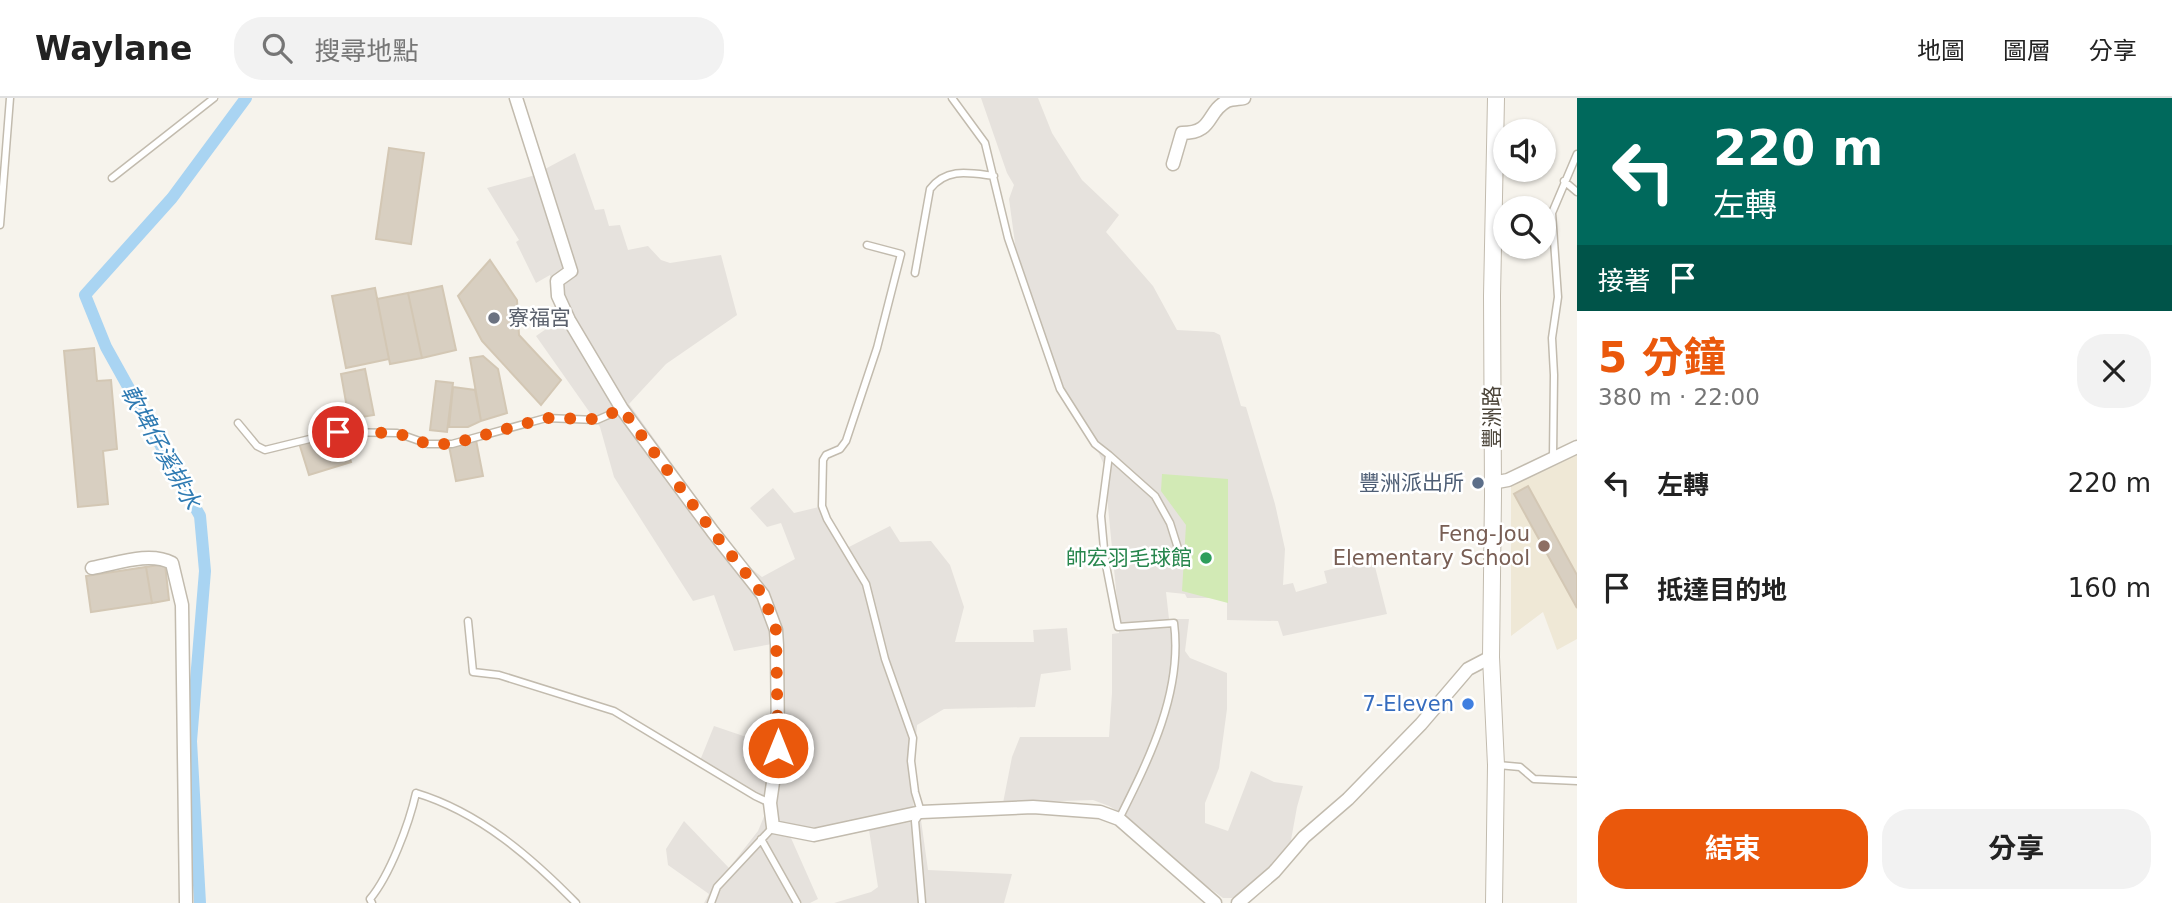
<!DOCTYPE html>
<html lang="zh-TW">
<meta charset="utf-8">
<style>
body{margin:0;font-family:"DejaVu Sans","Noto Sans TC",sans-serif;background:#f2f2f2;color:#222;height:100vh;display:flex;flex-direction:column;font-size:26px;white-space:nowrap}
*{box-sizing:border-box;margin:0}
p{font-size:23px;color:#767676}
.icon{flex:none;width:38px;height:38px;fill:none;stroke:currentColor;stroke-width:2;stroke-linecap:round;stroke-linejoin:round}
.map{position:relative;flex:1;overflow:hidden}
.details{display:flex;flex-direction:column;background:#fff;width:595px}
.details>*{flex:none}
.banner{background:#00695c;color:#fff;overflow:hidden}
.buttons{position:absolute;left:1493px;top:21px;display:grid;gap:14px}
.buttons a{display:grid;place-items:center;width:63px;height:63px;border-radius:50%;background:#fff;box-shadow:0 2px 5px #0004;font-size:35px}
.pin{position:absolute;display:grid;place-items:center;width:60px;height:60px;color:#fff;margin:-30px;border:4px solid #fff;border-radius:50%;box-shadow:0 2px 7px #0007}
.me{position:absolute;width:77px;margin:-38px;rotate:0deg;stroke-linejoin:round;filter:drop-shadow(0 0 5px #0008)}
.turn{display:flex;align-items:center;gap:24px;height:147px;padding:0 21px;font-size:32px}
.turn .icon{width:91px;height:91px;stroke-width:2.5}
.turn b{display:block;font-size:49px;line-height:60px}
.then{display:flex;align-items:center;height:66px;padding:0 21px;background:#0003;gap:14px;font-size:26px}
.round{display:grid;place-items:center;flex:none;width:74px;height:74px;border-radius:28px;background:#f2f2f2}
.summary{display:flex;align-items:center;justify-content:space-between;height:119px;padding:0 21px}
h1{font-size:42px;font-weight:700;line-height:52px;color:#ea580c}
.action{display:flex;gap:14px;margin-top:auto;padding:14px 21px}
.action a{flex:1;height:80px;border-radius:28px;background:#ea580c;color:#fff;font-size:28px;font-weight:700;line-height:80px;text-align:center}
.action a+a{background:#f2f2f2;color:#222}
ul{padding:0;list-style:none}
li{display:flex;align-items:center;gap:21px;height:105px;padding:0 21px}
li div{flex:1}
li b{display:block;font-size:26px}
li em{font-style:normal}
header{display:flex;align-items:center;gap:42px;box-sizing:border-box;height:98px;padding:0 35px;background:#fff;border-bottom:2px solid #e0e0e0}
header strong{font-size:33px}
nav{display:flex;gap:38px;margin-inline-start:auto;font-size:24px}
.search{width:490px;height:63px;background:#f2f2f2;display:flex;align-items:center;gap:18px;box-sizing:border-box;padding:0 24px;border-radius:28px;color:#767676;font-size:26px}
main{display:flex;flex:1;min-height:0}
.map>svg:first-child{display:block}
.industrial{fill:#e6e2dd}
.education{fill:#efe8d6}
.green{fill:#d2eab5}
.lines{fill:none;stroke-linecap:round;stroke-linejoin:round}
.canal{stroke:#a9d4f2;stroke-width:12}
.building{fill:#d8cfc1;stroke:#d3c7b4;stroke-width:2}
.service-casing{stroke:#c2bbae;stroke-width:9}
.minor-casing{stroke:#c2bbae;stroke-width:15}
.tertiary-casing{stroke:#c2bbae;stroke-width:18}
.service{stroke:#fff;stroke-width:6}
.minor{stroke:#fff;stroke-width:12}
.tertiary{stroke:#fff;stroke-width:16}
.route{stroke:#ea580c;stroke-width:12;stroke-dasharray:0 21.6}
.worship-dot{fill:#6b7280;stroke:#fff;stroke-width:2.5}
.service-dot{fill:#5c6f8a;stroke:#fff;stroke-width:2.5}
.education-dot{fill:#8d6e63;stroke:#fff;stroke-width:2.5}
.leisure-dot{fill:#2e9e5b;stroke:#fff;stroke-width:2.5}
.shop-dot{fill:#3f7fe0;stroke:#fff;stroke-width:2.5}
.labels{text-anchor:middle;stroke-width:5;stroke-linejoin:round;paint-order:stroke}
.worship-label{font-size:21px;fill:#5b616d;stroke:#fff;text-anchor:start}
.street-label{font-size:21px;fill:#4b4439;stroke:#fff}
.service-label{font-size:21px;fill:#4e5e75;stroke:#fff;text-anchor:end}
.education-label{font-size:21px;fill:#785e54;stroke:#fff;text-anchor:end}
.leisure-label{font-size:21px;fill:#27864d;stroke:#fff;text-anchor:end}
.shop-label{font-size:21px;fill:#366cbe;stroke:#fff;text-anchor:end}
.water-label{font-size:23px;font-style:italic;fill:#2e7ab2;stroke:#fff}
</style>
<header>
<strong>Waylane</strong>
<div class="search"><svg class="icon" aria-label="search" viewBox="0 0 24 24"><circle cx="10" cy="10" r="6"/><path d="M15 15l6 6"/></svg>搜尋地點</div>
<nav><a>地圖</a><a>圖層</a><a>分享</a></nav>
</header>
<main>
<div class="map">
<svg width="1577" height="805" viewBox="0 0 1577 805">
<rect width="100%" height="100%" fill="#f6f3ec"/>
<path class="industrial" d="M981,0h57l14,35 30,47 37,35 -13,17 47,54 24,44 37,2 6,3 21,71 5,1 29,97 10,45 -2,36 10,-2 3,9 31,-9 -3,-12 49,-12 14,55 -104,22 -5,-15 -51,-1v-22h-40l-2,-4 -19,-2 3,27h20l-4,32 5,7 37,15v36l-8,59 -14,35v20l23,8 23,-60 23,11 29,4 -6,21 -8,44 -28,28 -29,19h-9l-53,-39 -44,-43 -17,-10 -16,-6 -90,3 9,-46 8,-20h89l3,-44v-59l7,-1v-12l-15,-156 -12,-27 -18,-25 -42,-103 -15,-52 -8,-59 5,-14 -7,-12z
M575,55l20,57 9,-1 5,17 11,-1 8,25 20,-4 13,14 9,3 51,-8 16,60 -71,49 -37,40 115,159 18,14 33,-18 -14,-36 -14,4 -17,-19 23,-20 21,25 25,-6 28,41 43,-22 10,16 31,-1 19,24 14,42 -9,35h79l-1,-12 34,-2 4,42 -30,4 -6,33 -91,2 -27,16 -5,64 2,20 -84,18 -18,1 -21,10 27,61 -8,4h-106l5,-9 -41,-29 -2,-16 18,-28 45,47 29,-37 7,-17 -2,-17 -64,-34 15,-37 56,19 2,-101 -38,7 -20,-56 -21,6 -79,-124 -14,-50 -64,-91 26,-18 -12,-43 -14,8 -20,-41 3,-2 -32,-52 45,-12z
M921,722l7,50 84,4 -8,29h-170l37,-11 7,-5 -9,-57z"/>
<path class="education" d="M1577,352v189l-20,11 -14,-38 -32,24v-157z"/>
<path class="green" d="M1162,376l66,5v124l-46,-12 4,-66 -25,-34z"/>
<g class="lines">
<path class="canal" d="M200,805l-9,-162 14,-170 -5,-55 -94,-169 -21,-52 87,-97 74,-100"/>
</g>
<path class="building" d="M389,50l35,5 -13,91 -35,-5z
M490,162l27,40 2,35 42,45 -20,25 -59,-64 -24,-45z
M442,188l14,64 -34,8 -14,-65z
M375,190l14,71 -43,9 -14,-72z
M408,195l14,65 -32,6 -13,-65z
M94,250l3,33 14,-1 6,69 -14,2 5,53 -30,3 -14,-156z
M483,258l15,13 9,44 -26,8 -11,-63z
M365,271l9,46 -25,4 -8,-45z
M436,283l17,2 -6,49 -17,-2z
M453,289l22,3 6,31 -13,6h-19z
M341,332l10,32 -42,13 -10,-32z
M476,342l7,36 -27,5 -7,-35z
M1528,388l49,89v33l-63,-114z
M165,466l4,36 -17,3 -6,-36z
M146,469l6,36 -61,9 -5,-36z"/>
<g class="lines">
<defs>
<path id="service" d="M952,0l33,45 23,95 52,151 35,55 14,11 -8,61 4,44 13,67 56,-4c9,69 -25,136 -55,196
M112,80l102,-80
M1564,83l13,11
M0,127l10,-127
M867,147l34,9 -24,94 -31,93 -6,8 -14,6 -3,5 -1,46 5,13 39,65 19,75 28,79 -2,23 4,31 6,20 -6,9 7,82
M915,175l15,-84c17,-22 40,-16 64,-13
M238,325l19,23 8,4 73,-18 59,1 31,11h24l94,-26 51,2 25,-11
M1109,357l46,41 15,27 11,35
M1553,359l1,-82 -2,-37 6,-41 -6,-84 25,-59
M468,523l5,51 26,3 115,36 141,85 15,7
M1498,667l22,2 14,12 43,2
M761,741l36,64
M372,805l-2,-4c20,-24 39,-75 46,-106 63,19 115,64 160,110
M711,805l6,-16 56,-60"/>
<path id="minor" d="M516,0l55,173 -14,10 1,15 11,24 53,89 91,123 50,63 13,35 1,15 1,103 -8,55 3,24 41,8 107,-23 112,-5 67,5 19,7 96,84
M1173,66l9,-31c32,0 24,-21 45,-32 5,-2 12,-2 17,-3
M1492,385l16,-3 69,-33
M92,470c24,-4 57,-17 80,-5l10,42 4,298
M1238,805l36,-31 30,-35 44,-38 73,-75 47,-55 23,-12"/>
<path id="tertiary" d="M1494,805l2,-138 -5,-108 2,-162 -1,-199 4,-198"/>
</defs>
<use href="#service" class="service-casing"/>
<use href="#minor" class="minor-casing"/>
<use href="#tertiary" class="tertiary-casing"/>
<use href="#service" class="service"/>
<use href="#minor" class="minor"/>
<use href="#tertiary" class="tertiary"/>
</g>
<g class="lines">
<path class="route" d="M338,334l59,1 31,11h24l94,-26 51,1 25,-10 91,123 50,63 13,35 2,118"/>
</g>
<circle class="worship-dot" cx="494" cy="220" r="7"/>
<circle class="service-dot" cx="1478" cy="385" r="7"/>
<circle class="education-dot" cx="1544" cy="448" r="7"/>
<circle class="leisure-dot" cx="1206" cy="460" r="7"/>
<circle class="shop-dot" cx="1468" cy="606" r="7"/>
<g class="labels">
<g class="worship-label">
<text x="508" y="227">寮福宮</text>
</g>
<g class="street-label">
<text transform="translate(1492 319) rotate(-90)" y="7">豐洲路</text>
</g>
<g class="service-label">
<text x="1464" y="392">豐洲派出所</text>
</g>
<g class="education-label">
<text x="1530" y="443">Feng-Jou<tspan x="1530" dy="24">Elementary School</tspan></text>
</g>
<g class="leisure-label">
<text x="1192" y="467">帥宏羽毛球館</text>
</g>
<g class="shop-label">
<text x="1454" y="613">7-Eleven</text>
</g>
<g class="water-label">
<text transform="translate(161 349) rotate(61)" y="8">軟埤仔溪排水</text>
</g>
</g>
</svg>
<div class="buttons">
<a><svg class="icon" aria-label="sound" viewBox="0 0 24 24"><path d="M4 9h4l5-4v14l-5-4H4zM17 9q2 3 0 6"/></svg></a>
<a><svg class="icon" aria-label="search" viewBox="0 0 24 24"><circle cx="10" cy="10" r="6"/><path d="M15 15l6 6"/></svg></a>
</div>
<div class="pin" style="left:338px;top:334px;background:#d93025"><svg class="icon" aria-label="arrive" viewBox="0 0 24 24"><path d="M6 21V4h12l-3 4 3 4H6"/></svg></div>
<svg class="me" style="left:778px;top:650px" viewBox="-20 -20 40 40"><circle r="17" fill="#ea580c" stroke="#fff" stroke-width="3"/><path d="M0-11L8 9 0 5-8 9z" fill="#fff"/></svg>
</div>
<section class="details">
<div class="banner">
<div class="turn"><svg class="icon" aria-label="left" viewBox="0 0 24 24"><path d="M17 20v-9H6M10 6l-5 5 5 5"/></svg><div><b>220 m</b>左轉</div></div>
<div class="then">接著<svg class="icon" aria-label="arrive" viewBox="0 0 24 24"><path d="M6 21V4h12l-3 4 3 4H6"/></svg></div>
</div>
<div class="summary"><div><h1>5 分鐘</h1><p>380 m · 22:00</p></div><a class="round"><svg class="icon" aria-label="close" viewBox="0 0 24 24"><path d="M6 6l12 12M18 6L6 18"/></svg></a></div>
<ul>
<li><svg class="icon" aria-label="left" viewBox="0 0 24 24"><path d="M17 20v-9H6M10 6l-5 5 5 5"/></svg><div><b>左轉</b></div><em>220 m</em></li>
<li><svg class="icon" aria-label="arrive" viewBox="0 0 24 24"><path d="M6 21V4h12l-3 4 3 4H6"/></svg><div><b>抵達目的地</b></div><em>160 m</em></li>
</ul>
<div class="action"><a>結束</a><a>分享</a></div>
</section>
</main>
